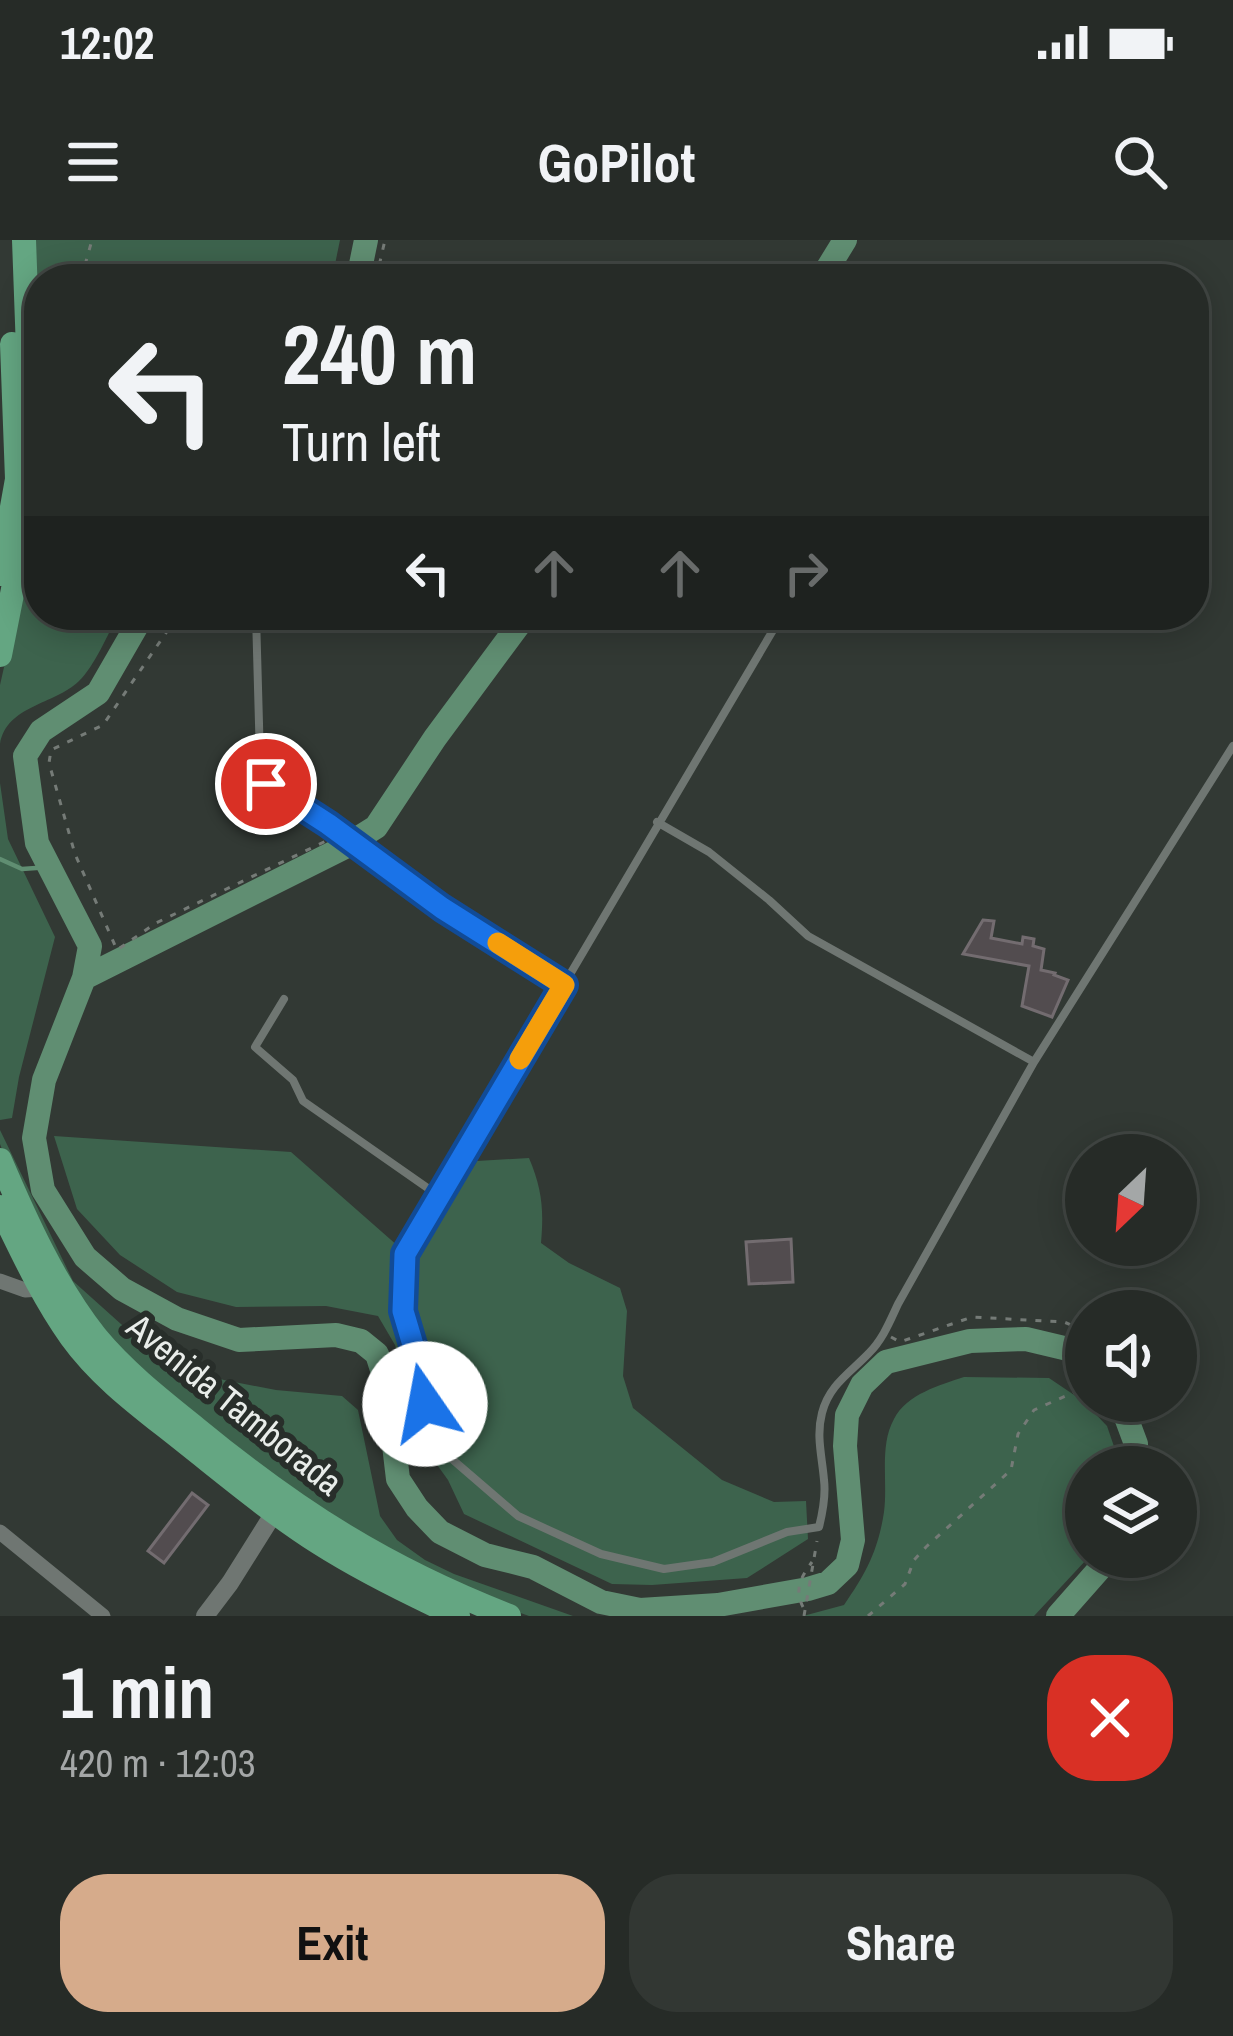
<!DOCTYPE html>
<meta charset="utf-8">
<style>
body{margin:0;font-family:"Archivo Narrow",sans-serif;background:#323733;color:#f1f3f6;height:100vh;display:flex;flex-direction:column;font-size:45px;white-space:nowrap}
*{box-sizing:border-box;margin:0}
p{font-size:39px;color:#a4a7a7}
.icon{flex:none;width:66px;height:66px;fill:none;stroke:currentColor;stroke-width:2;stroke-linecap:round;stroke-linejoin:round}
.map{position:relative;height:1376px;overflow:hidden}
.panel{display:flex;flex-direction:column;background:#262b27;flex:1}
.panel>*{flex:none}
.guide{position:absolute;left:24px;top:24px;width:1185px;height:366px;border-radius:48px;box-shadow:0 6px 30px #0003,0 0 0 3px #424744;background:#262b27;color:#f1f3f6;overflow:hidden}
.needle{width:78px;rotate:205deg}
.fabs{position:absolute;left:1065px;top:894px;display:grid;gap:24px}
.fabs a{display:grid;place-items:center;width:132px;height:132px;border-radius:50%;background:#262b27;box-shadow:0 6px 30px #0003,0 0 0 3px #424744;font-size:60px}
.pin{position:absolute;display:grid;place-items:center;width:102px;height:102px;color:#fff;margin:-51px;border:6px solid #fff;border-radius:50%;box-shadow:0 3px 12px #0007}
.me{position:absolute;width:132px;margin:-66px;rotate:348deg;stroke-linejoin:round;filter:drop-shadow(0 0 9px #0008)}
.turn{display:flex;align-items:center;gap:42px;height:252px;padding:0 60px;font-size:54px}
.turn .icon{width:156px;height:156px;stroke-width:2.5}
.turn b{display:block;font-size:84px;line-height:102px}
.lanes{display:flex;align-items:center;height:114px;padding:0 60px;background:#0003;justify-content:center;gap:60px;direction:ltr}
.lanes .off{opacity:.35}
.round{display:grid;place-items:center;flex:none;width:126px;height:126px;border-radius:48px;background:#323733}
.headline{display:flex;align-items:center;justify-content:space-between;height:204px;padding:0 60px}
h1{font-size:72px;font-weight:800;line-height:90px}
.primary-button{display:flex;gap:24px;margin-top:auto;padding:24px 60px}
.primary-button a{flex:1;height:138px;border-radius:48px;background:#d6ab8b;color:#111;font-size:48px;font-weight:800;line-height:138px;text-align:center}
.primary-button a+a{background:#323733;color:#f1f3f6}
.status{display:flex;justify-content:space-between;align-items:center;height:84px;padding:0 60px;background:#262b27;direction:ltr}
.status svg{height:33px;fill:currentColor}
header{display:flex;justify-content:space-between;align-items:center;height:156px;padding:0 60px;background:#262b27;font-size:54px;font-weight:800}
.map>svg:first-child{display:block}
.green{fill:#3d634d}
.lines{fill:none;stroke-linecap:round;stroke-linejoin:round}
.stream{stroke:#608e72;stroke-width:4.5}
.river{stroke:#608e72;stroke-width:24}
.building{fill:#524c4f;stroke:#736c70;stroke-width:3}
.path{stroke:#757b77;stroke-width:3;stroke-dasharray:6 9;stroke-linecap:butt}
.service{stroke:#6f7672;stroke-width:8}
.minor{stroke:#6f7672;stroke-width:15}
.tertiary{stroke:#6f7672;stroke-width:18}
.primary{stroke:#64a682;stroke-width:24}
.route-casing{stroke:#114b97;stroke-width:30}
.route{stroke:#1a73e8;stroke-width:21}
.slow{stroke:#f59e0b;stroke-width:21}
.labels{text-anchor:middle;stroke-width:12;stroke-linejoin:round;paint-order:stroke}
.street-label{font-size:36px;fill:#e9edea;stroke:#282e2a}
</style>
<div class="status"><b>12:02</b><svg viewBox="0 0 49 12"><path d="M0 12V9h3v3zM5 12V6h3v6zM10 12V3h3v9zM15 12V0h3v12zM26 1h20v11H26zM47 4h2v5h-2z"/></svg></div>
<header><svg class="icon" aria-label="menu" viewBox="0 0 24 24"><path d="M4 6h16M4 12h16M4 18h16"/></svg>GoPilot<svg class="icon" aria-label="search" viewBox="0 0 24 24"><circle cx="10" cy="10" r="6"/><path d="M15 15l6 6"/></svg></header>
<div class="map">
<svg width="1233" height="1376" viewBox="0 0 1233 1376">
<rect width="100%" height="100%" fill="#323934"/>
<path class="green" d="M31,0h309l-8,39h-293v151z
M39,259v116h79c-10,19 -24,52 -39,66 -25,24 -72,24 -79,63v-59l34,-151z
M0,543l8,56 47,98 -36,140 -7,41 -12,2z
M0,890l73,151 58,52 25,19 33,17 35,11 52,10 66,6 16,14 22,106 17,24 28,20 29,14 119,42h-44l-28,-10 -173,-88 -195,-153 -52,-60 -74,-142 -7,-19z
M54,896l237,16 124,109 62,-100 52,-3c13,31 15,51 12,85l28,20 51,25 7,23 -4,65 10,32 89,72 52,22 32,-1 2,38 -61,39 -95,7 -40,-1 -148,-70 -16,-34 -26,-36 -27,-99 -17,-29 -52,-10 -90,1 -59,-15 -57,-37 -43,-46z
M964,1137l85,1 34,23 24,25 14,41h-35l1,92 -53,57h-231l41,-11c22,-32 34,-54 40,-93 4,-30 -5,-66 10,-93 13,-25 46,-34 70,-42z"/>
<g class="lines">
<path class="stream" d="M0,619l22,10 28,-2"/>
<path class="river" d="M358,39l8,-39
M821,39l24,-39
M143,375l-45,78 -57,38 -16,25 12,87 53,103 -6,32 -40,102 -10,58 9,52 42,67 37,32 55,30 62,21 97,-5 25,6 16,13 10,32 11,93 19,29 23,24 45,23 48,12 68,35 39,8 78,-5 90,-16 20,-6 19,-18 6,-25 -8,-94 2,-31 15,-30 24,-23 84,-21 56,-2 42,10 18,12
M360,597l16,-10 59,-89 91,-123
M84,738l263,-132
M1120,1161l16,43v23
M1058,1376l52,-59"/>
</g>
<path class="building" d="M983,680l11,1 -3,17 31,6 1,-7 11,2 -1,7 11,3 -3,21 14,3 -1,2 14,5 -16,37 -30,-11 7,-40 -66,-12z
M791,999l2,43 -44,2 -3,-42z
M192,1253l16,12 -44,58 -16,-12z"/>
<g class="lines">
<path class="path" d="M81,39l11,-39
M376,39l9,-39
M173,375l-1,9 -69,101 -52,25 -2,13 26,91 42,96 39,-27 172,-83
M891,1097l9,5 72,-25 92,5 22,9
M803,1367c-9,-18 -2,-30 9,-45
M804,1376l13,-75
M868,1376l37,-32 9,-24 12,-13 85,-77 7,-36 16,-24 52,-23"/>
<path class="service" d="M256,375l4,145 5,24 62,40 115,84 122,77
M782,375l-377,639 -2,57 21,70 1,23 28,56 65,56 83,38 63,15 49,-7 74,-30 32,-5c4,-16 7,-31 5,-47 -2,-24 -8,-44 -2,-67 7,-28 28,-40 47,-60 14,-14 21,-32 29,-49l136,-242 199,-316
M657,582l52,30 60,48 39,36 226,126
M284,759l-29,48 38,33 10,21 136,95"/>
<path class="minor" d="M0,1041l25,9 16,-1
M0,1292l103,84"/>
<path class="tertiary" d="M205,1376l25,-33 49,-78"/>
<path class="primary" d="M0,334l17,-95 -5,-135
M0,415l33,-167 -9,-248
M0,920c26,61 55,125 96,177 29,35 65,63 101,92 101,83 189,139 312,187
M0,967c22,45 42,89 71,130 31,43 74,73 115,106 43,34 86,70 133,100 44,28 91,51 139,73"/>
</g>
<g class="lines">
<defs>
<path id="route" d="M266,544l62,40 114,84 122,77 -159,269 -2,57 21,71 1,22"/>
</defs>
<use href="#route" class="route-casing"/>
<use href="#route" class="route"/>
<path class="slow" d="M498,703l66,42 -44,74"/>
</g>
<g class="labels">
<g class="street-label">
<text transform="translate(235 1164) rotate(39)" y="13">Avenida Tamborada</text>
</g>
</g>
</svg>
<div class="fabs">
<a><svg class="needle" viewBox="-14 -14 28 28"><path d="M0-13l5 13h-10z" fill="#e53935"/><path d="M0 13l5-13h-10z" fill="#a4a7a7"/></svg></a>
<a><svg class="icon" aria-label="sound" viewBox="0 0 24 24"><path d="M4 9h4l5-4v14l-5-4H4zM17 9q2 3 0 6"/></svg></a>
<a><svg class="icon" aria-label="layers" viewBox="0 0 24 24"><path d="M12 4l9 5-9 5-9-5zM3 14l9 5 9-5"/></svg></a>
</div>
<div class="pin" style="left:266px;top:544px;background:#d93025"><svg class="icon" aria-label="arrive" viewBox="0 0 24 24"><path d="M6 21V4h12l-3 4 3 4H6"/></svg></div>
<svg class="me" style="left:425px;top:1164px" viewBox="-20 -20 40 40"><circle r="19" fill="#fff"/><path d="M0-13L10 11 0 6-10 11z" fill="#1a73e8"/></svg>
<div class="guide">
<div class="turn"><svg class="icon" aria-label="left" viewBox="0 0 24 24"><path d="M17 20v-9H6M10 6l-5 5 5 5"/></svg><div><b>240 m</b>Turn left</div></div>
<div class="lanes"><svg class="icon" aria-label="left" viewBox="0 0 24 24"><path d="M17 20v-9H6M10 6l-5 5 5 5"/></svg><svg class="icon off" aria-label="ahead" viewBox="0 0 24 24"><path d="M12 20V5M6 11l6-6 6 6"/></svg><svg class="icon off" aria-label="ahead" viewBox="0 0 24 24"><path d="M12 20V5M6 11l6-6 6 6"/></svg><svg class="icon off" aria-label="right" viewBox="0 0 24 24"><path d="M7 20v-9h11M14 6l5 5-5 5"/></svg></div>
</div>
</div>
<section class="panel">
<div class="headline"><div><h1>1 min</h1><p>420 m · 12:03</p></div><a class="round" style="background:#d93025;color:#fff"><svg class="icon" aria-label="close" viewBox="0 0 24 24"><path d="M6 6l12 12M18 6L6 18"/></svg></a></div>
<div class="primary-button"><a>Exit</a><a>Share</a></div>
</section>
